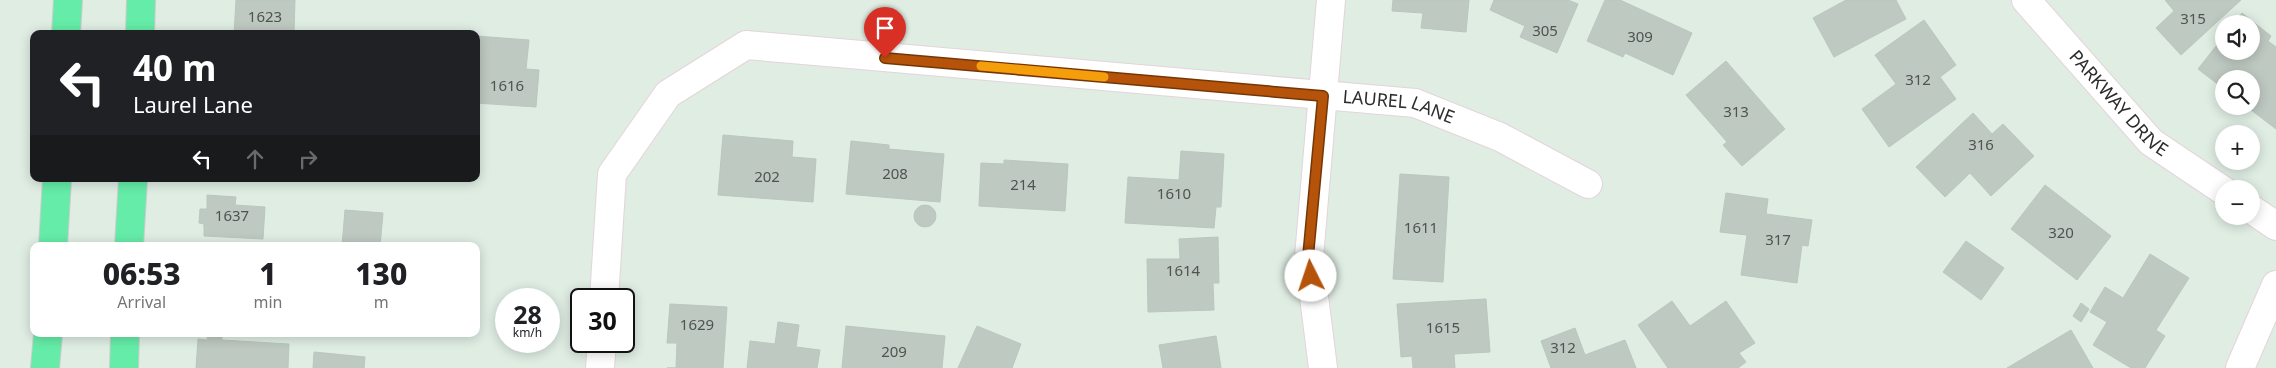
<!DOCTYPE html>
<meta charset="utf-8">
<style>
body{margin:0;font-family:"Noto Sans",sans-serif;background:#f6f6f6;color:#202124;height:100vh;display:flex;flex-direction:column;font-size:19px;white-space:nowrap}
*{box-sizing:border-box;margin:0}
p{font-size:16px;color:#757577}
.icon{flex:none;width:28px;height:28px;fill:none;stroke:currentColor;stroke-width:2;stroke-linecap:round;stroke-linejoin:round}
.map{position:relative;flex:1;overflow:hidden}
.side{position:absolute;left:30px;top:242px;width:450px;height:95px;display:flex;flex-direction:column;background:#fff;border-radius:10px;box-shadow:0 2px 12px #0003}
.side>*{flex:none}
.banner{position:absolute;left:30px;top:30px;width:450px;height:152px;border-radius:10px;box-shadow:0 2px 12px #0003;background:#202124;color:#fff;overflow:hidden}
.buttons{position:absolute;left:2215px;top:15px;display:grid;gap:10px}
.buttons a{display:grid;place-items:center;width:45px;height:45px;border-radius:50%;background:#fff;box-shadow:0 2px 12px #0003;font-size:25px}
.speed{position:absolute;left:495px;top:288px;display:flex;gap:10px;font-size:25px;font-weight:700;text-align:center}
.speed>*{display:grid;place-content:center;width:65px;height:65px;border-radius:50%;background:#fff;box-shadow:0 2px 12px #0003;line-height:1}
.speed small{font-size:12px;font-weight:400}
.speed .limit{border:2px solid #111;border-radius:8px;background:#fff;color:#111}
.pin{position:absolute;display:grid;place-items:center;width:42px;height:42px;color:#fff;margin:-51px -21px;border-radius:50% 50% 50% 0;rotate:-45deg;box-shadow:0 0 5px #0007}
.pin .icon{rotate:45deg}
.me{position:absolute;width:55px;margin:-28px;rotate:356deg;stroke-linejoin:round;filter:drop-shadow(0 0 4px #0008)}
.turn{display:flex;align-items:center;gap:18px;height:105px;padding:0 20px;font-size:22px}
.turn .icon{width:65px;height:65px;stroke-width:2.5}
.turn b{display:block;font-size:35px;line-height:42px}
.lanes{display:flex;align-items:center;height:48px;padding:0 20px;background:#0003;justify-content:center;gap:25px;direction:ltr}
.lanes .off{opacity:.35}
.eta{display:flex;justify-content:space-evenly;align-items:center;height:85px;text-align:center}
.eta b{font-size:30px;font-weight:800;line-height:35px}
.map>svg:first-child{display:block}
.building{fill:#bec9c1;stroke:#b8c8be}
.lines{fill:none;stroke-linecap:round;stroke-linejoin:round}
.minor-casing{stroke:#e4d4db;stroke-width:30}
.major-casing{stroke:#ccc;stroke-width:30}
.minor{stroke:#fff;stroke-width:28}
.major{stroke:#65eca8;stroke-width:28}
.route-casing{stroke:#753606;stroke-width:12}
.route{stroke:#b45309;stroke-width:9}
.slow{stroke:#f59e0b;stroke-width:9}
.labels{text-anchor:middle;stroke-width:4;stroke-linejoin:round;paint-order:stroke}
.number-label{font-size:15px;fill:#505351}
.street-label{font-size:18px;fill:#2c2c2c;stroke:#fff}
</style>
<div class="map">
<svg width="2276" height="368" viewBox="0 0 2276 368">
<rect width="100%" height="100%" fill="#dfede3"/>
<path class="building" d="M236,0h59l-1,34h-60z
M1393,0h76l-3,32 -45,-4 2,-15 -31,-2z
M1494,0h74l10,4 -21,49 -37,-16 5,-11 -35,-16z
M1605,0h15l72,33 -19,42 -48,-22 -2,4 -36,-16z
M1896,0l10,19 -72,38 -21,-39 33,-18z
M2165,0h76l-60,55 -25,-27 18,-17z
M2242,13l29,23 -3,5 8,6v82l-30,-23h5v-27h-27v10l-26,-20 26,-33v15h27v-27h-18z
M1924,20l32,45 -16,12 16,22 -67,48 -27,-38 34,-25 -21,-29z
M476,36l53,4 -3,29 13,1 -3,37 -60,-4z
M1726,61l59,68 -43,37 -19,-21 4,-3 -41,-47z
M1973,113l19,21 11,-10 31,32 -43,40 -21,-23 -25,24 -29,-30z
M723,135l70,6 -1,16 24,2 -3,43 -95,-7z
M851,141l38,4v4l55,5 -4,48 -94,-8z
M1181,151l43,3 -3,53h-5l-2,21 -89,-5 3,-46 51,3z
M1004,160l64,4 -3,47 -86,-5 2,-43 23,1z
M1400,174l49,3 -6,105 -50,-3z
M2045,185l66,51 -34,44 -66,-51z
M1726,193l42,6 -2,15 46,6 -4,26 -6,-1 -5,38 -56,-8 6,-40 -27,-3z
M207,195l29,2 -1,8 30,2 -2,32 -59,-3v-12l-5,-1 1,-14h7z
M914 216a11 11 0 1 1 22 0a11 11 0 1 1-22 0Z
M345,210l38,3 -3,33h-38z
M1218,237l1,46h-6l1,27 -66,2 -1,-53h33l-1,-20z
M1966,241l38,27 -23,32 -38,-28z
M2150,254l39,24 -33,52 9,6 -20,32h-14l-38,-23 14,-23 -17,-10 15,-25 18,11z
M1486,299l4,53 -36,2 1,14h-42l-1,-12 -11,1 -4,-53z
M1672,301l18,25 36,-25 29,42 -16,10 7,9 -8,6h-70l-30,-43z
M2081,303l8,6 -8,13 -8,-6z
M670,304l57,3 -4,61h-56h9l1,-25h-10z
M778,322l21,3 -3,22 24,3 -3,18h-70l3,-27 25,3z
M846,326l99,10 -3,32h-100z
M977,326l44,18 -9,24h-54z
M1575,328l10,27 40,-15 11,28h-85l-10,-27z
M2071,330l22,38h-86z
M208,334h14v6l67,4 -1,24h-92l2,-29 9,1z
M1216,336l5,32h-58l-4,-23z
M314,352l51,5 -1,11h-51z"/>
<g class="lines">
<defs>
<g id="minor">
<path id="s1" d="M2026,0l125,142 73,49"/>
<path d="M2251,209l25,17"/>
<path id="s2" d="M604,299l8,-125 56,-80 78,-49 669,58 85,34 88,47"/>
<path d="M600,368l2,-27"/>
<path d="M1323,368l-14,-111 22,-257"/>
<path d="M2240,368l36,-83"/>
</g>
<path id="major" d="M66,34l2,-34
M140,34l1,-34
M53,246l4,-67
M129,246l4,-67
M45,368l3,-34
M124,368l1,-34"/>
</defs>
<use href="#minor" class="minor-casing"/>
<use href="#major" class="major-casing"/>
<use href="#minor" class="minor"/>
<use href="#major" class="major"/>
</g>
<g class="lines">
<defs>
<path id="route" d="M885,58l438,38 -15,161 3,19"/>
</defs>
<use href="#route" class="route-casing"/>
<use href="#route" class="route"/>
<path class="slow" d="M981,66l123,11"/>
</g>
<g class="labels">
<g class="number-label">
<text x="265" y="22">1623</text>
<text x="2193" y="24">315</text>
<text x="1545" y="36">305</text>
<text x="1640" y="42">309</text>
<text x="1918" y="85">312</text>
<text x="507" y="91">1616</text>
<text x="1736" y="117">313</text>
<text x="1981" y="150">316</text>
<text x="895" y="179">208</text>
<text x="767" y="182">202</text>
<text x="1023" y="190">214</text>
<text x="1174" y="199">1610</text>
<text x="232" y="221">1637</text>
<text x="1421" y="233">1611</text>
<text x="2061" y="238">320</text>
<text x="1778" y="245">317</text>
<text x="1183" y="276">1614</text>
<text x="697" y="330">1629</text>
<text x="1443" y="333">1615</text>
<text x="1563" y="353">312</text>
<text x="894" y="357">209</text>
</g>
<g class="street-label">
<text dy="6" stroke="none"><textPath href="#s1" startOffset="139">PARKWAY DRIVE</textPath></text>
<text dy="6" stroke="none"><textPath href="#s2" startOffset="971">LAUREL LANE</textPath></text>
</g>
</g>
</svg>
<div class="buttons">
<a><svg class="icon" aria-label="sound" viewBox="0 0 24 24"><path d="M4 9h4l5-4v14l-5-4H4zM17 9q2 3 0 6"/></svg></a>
<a><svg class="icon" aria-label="search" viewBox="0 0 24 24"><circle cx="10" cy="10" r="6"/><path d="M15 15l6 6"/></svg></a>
<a>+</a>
<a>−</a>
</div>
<div class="speed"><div>28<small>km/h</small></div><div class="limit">30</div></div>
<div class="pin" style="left:885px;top:58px;background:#d93025"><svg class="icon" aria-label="arrive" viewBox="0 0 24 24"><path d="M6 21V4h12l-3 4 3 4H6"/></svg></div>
<svg class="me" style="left:1311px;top:276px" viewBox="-20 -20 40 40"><circle r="19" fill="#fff"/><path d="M0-13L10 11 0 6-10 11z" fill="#b45309"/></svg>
<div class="banner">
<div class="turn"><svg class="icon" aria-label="left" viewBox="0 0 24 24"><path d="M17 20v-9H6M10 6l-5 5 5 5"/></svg><div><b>40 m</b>Laurel Lane</div></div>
<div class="lanes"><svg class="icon" aria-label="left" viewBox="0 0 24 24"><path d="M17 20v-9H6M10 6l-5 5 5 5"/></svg><svg class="icon off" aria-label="ahead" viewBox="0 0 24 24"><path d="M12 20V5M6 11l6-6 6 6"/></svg><svg class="icon off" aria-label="right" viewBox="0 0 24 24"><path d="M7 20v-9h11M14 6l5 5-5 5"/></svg></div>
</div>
<section class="side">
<div class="eta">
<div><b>06:53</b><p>Arrival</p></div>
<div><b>1</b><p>min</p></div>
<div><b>130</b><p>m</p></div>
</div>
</section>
</div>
